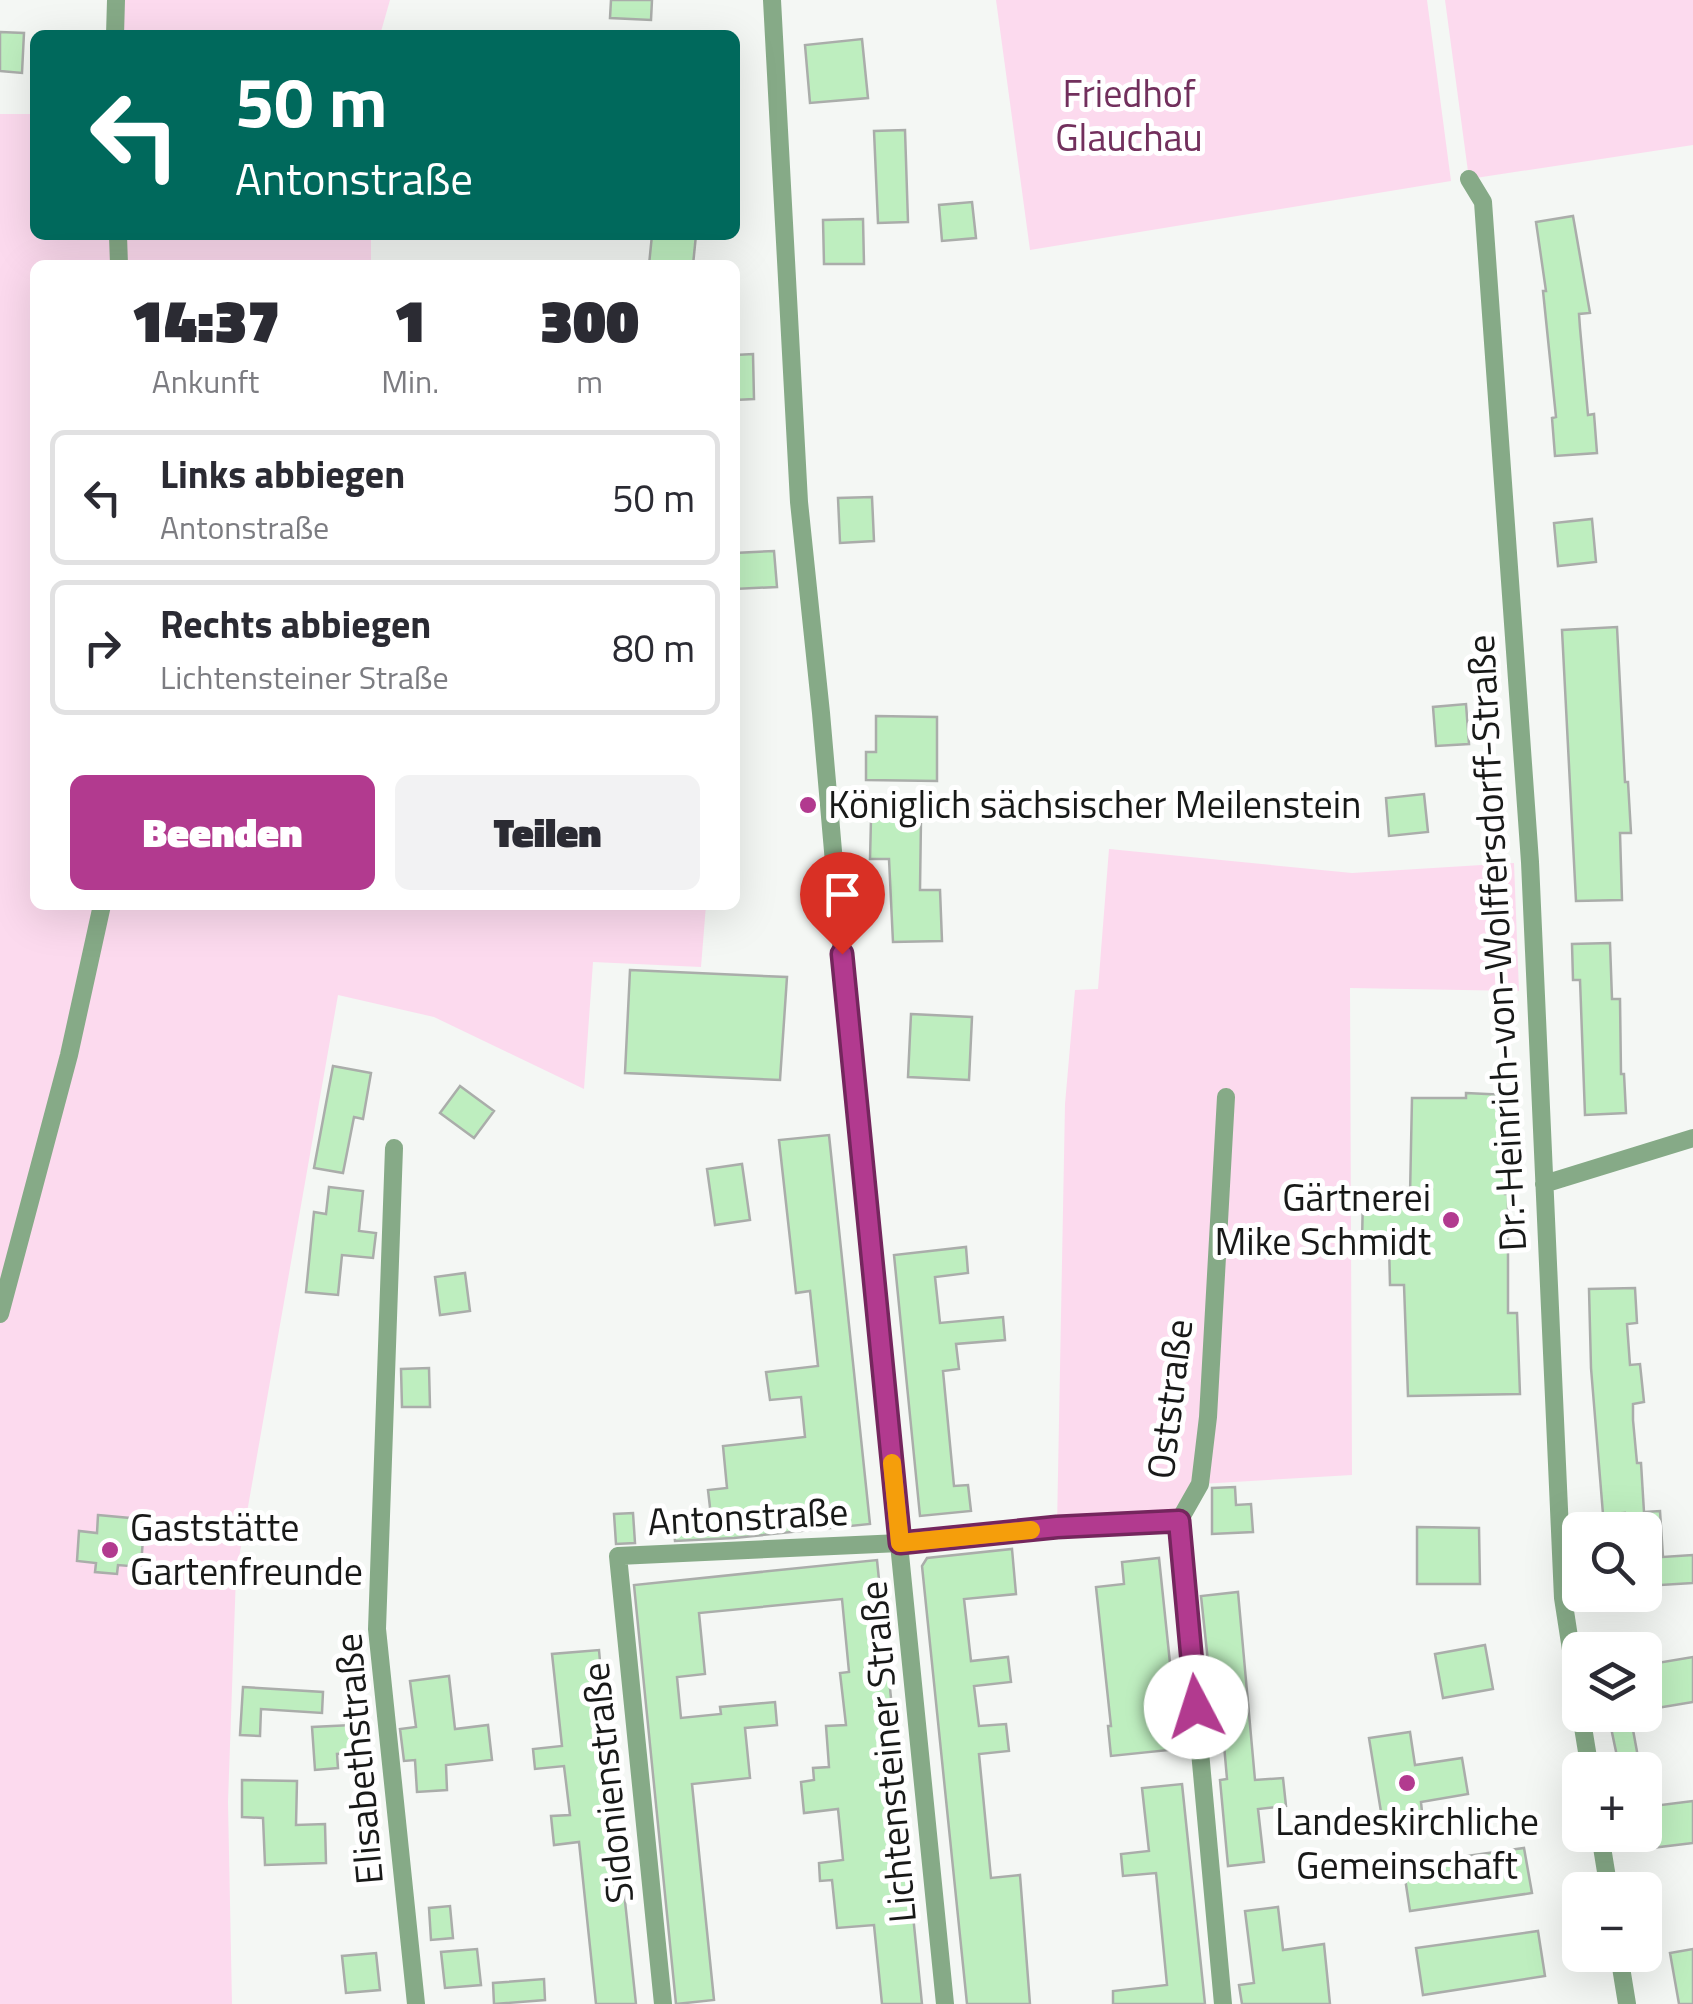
<!DOCTYPE html>
<html lang="de">
<meta charset="utf-8">
<style>
body{margin:0;font-family:"Titillium Web",sans-serif;background:#f2f2f3;color:#2b2b33;height:100vh;display:flex;flex-direction:column;font-size:38px;white-space:nowrap}
*{box-sizing:border-box;margin:0}
p{font-size:32px;color:#7c7c81}
.icon{flex:none;width:55px;height:55px;fill:none;stroke:currentColor;stroke-width:2;stroke-linecap:round;stroke-linejoin:round}
.map{position:relative;flex:1;overflow:hidden}
.sheet{position:absolute;left:30px;top:260px;width:710px;height:650px;display:flex;flex-direction:column;background:#fff;border-radius:15px;box-shadow:0 10px 40px #0002}
.sheet>*{flex:none}
.hud{position:absolute;left:30px;top:30px;width:710px;height:210px;border-radius:15px;box-shadow:0 10px 40px #0002;background:#00695c;color:#fff;overflow:hidden}
.buttons{position:absolute;left:1562px;top:1512px;display:grid;gap:20px}
.buttons a{display:grid;place-items:center;width:100px;height:100px;border-radius:15px;background:#fff;box-shadow:0 10px 40px #0002;font-size:50px}
.pin{position:absolute;display:grid;place-items:center;width:85px;height:85px;color:#fff;margin:-102px -42px;border-radius:50% 50% 50% 0;rotate:-45deg;box-shadow:0 0 10px #0007}
.pin .icon{rotate:45deg}
.me{position:absolute;width:110px;margin:-55px;rotate:355deg;stroke-linejoin:round;filter:drop-shadow(0 0 8px #0008)}
.turn{display:flex;align-items:center;gap:35px;height:210px;padding:0 40px;font-size:45px}
.turn .icon{width:130px;height:130px;stroke-width:2.5}
.turn b{display:block;font-size:70px;line-height:85px}
.eta{display:flex;justify-content:space-evenly;align-items:center;height:170px;text-align:center}
.eta b{font-size:60px;font-weight:800;line-height:70px}
.action{display:flex;gap:20px;margin-top:auto;padding:20px 40px}
.action a{flex:1;height:115px;border-radius:15px;background:#b23a8f;color:#fff;font-size:40px;font-weight:800;line-height:115px;text-align:center}
.action a+a{background:#f2f2f3;color:#2b2b33}
ul{padding:0;list-style:none}
li{display:flex;align-items:center;gap:30px;height:135px;margin:0 20px 15px;padding:0 20px;border:5px solid #e1e1e2;border-radius:15px}
li div{flex:1}
li b{display:block;font-size:38px}
li em{font-style:normal}
.map>svg:first-child{display:block}
.green{fill:#fcdaee}
.building{fill:#beeebf;stroke:#aaadaa;stroke-width:2.5}
.lines{fill:none;stroke-linecap:round;stroke-linejoin:round}
.street{stroke:#86aa87;stroke-width:18}
.route-casing{stroke:#74265d;stroke-width:25}
.route{stroke:#b23a8f;stroke-width:18}
.slow{stroke:#f59e0b;stroke-width:18}
.poi-dot{fill:#b23a8f;stroke:#fff;stroke-width:4}
.labels{text-anchor:middle;stroke-width:10;stroke-linejoin:round;paint-order:stroke}
.park-label{font-size:38px;fill:#72305d;stroke:#fff}
.poi-label{font-size:38px;fill:#181918;stroke:#fff;text-anchor:start}
.street-label{font-size:38px;fill:#181918;stroke:#fff}
</style>
<div class="map">
<svg width="1693" height="2004" viewBox="0 0 1693 2004">
<rect width="100%" height="100%" fill="#f4f7f4"/>
<path class="green" d="M116,0h274l-10,35h-265z
M996,0h431l24,181 -421,69z
M1445,0h248v145l-224,34z
M0,114h35v121h336v30h-336v640h671l-5,62 -108,-5 -9,127 -150,-72 -96,-22 -102,580 -8,227 4,202h-232z
M1109,849l243,24 162,-10 5,128 -169,-3 2,487 -152,9 -21,37 -122,6 8,-423 10,-114 23,-1z"/>
<path class="building" d="M611,0h41l-1,20 -41,-2z
M0,32l24,1 -2,40 -22,-2z
M862,39l6,59 -58,5 -5,-58z
M905,130l3,92 -30,1 -4,-92z
M972,202l4,36 -34,3 -3,-36z
M1573,216l17,97 -11,1 1,14 8,87 6,-1 3,39 -42,3 -3,-38 4,-1 -13,-126h3l-10,-69z
M863,219l1,45h-40l-1,-44z
M652,235h44l-3,30h-44z
M753,354l1,45 -19,1v-45z
M872,497l2,44 -34,2 -2,-45z
M1592,519l4,43 -38,4 -4,-43z
M774,551l3,36 -42,2v-36z
M1617,627l8,155h3l3,51h-11l2,67 -46,1 -14,-271z
M1466,704l3,40 -33,2 -3,-39z
M876,716l61,1v64l-71,-1v-28h10z
M1424,794l4,38 -39,4 -3,-38z
M871,819h50l-1,71h20l2,51 -49,1 -4,-83h-19z
M1610,943l2,56h8l1,75h3l2,39 -41,2 -5,-135h-7l-1,-36z
M630,970l157,7 -7,103 -155,-7z
M911,1014l61,3 -3,63 -61,-3z
M333,1066l38,7 -8,46 -9,-2 -11,56 -29,-5z
M460,1086l34,25 -20,27 -34,-25z
M1466,1093l41,2 -2,99h3v119h9l3,81 -112,2 -4,-111h-14l-1,-41 -27,-1 1,-49 47,1 2,-97h54z
M829,1135l41,389 -136,14 -59,3 -2,-21 38,-4 -3,-26 19,-2 -4,-42 82,-9 -4,-40 -31,3 -4,-28 52,-6 -8,-75 -14,2 -17,-153z
M742,1164l8,56 -35,5 -8,-56z
M329,1187l34,4 -4,40 17,2 -3,25 -31,-3 -4,40 -32,-3 8,-80 12,2z
M966,1247l2,26 -33,4 5,46 63,-6 2,23 -49,4 3,25 -16,2 11,115 14,-1 3,26 -51,5 -26,-261z
M465,1273l5,38 -30,4 -5,-38z
M1635,1288l2,35 -10,1 3,41 10,-1 4,38 -11,2v16l4,43h4l3,49 16,-1 3,46 30,-2v28l-48,3v-56h-48v-15l29,-2 -23,1 -12,-146 -2,-79z
M429,1368l1,39h-28l-1,-38z
M1235,1487l1,18 15,-1 2,28 -41,2v-46z
M633,1513l2,30 -19,1 -2,-30z
M98,1515l64,6 -2,19 -17,-2 -2,29 -23,-2 -1,9 -22,-2 1,-9 -19,-2 2,-30 18,2z
M1417,1527l62,1 1,56h-63z
M1012,1549l4,45 -52,5 7,62 37,-4 3,25 -37,4 5,40 27,-2 3,27 -30,3 12,124 29,-3 10,129h-63l-45,-438 5,-8z
M1159,1558l20,191 -68,7 -3,-30h3l-15,-139 28,-3 -2,-22z
M877,1560l45,444h-40l-8,-79 -37,3 -5,-48 -12,1 -1,-18 24,-3 -5,-51 -34,4 -3,-31 13,-2 -1,-12 16,-1 -3,-41 20,-1 -6,-52 9,-1 -7,-73 -143,14 6,61 -28,3 4,41 40,-4 -1,-7 55,-5 2,23 -32,3 5,50 -58,6 22,216 -38,4 -42,-419z
M1238,1592l17,188 28,-2 3,28 -28,3 6,53 -36,4 -8,-86 7,-1 -3,-34 -7,1 -16,-150z
M1485,1645l8,44 -50,9 -8,-44z
M599,1650l4,45 33,309h-40l-17,-162 -25,3 -3,-29 19,-1 -6,-49 -29,3 -2,-20 29,-3 -10,-92z
M1693,1657v45l-48,8v-45z
M449,1676l6,53 33,-4 4,35 -46,5 1,25 -30,2 -2,-32 -11,1 -4,-32 16,-2 -6,-46z
M243,1687l80,5 -1,21 -61,-4 -1,27 -20,-1z
M1631,1719l7,38 -20,4 -8,-38z
M352,1725l2,28 -17,1 1,14 -23,2 -3,-43z
M1410,1732l5,33 47,-7 6,36 -47,8 1,10 -40,6 -13,-80z
M242,1780l55,1 -1,44 29,-1 1,39 -61,2 -2,-47 -21,-1z
M1182,1784l23,220h-92v-13l54,-6 -11,-112 -33,3 -2,-22 28,-3 -7,-63z
M1693,1801v42l-42,5 -6,-41z
M1524,1848l8,45 -122,18 -7,-46z
M450,1906l3,32 -22,2 -2,-32z
M1278,1907l5,43 41,-6 6,60h-88l-3,-19 15,-2 -9,-72z
M1538,1931l7,45 -122,19 -7,-47z
M477,1949l4,36 -36,3 -4,-36z
M1693,1949v55h-14l-9,-51z
M376,1953l4,37 -34,3 -4,-37z
M544,1979l1,21 -51,4 -1,-21z"/>
<g class="lines">
<path class="street" d="M772,0l27,502 22,211 34,391 90,900
M115,35l1,-35
M1469,179l14,23 47,660 33,736 17,110
M118,235l1,30
M394,1148l-17,481 39,375
M1544,1184l149,-46
M0,1314l69,-259 33,-150
M1581,1715l9,55
M1600,1835l9,55
M1619,1955l8,49
M663,2004l-45,-448 282,-13 157,-16 122,-6
M1223,2004l-44,-483 21,-37 8,-67 18,-320"/>
</g>
<g class="lines">
<defs>
<path id="route" d="M842,954l58,589 157,-16 122,-6 17,186"/>
</defs>
<use href="#route" class="route-casing"/>
<use href="#route" class="route"/>
<path class="slow" d="M892,1463l8,80 131,-13"/>
</g>
<g class="poi-dot">
<circle cx="808" cy="805" r="10"/>
<circle cx="1451" cy="1220" r="10"/>
<circle cx="110" cy="1550" r="10"/>
<circle cx="1407" cy="1783" r="10"/>
</g>
<g class="labels">
<g class="park-label">
<text x="1129" y="107">Friedhof<tspan x="1129" dy="44">Glauchau</tspan></text>
</g>
<g class="poi-label">
<text x="828" y="818">Königlich sächsischer Meilenstein</text>
<text x="1431" y="1211" text-anchor="end">Gärtnerei<tspan x="1431" dy="44">Mike Schmidt</tspan></text>
<text x="130" y="1541">Gaststätte<tspan x="130" dy="44">Gartenfreunde</tspan></text>
<text x="1407" y="1835" text-anchor="middle">Landeskirchliche<tspan x="1407" dy="44">Gemeinschaft</tspan></text>
</g>
<g class="street-label">
<text transform="translate(1497 943) rotate(-93)" y="13">Dr.-Heinrich-von-Wolffersdorff-Straße</text>
<text transform="translate(1170 1399) rotate(-83)" y="13">Oststraße</text>
<text transform="translate(748 1517) rotate(-3)" y="13">Antonstraße</text>
<text transform="translate(888 1752) rotate(-95)" y="13">Lichtensteiner Straße</text>
<text transform="translate(359 1759) rotate(-95)" y="13">Elisabethstraße</text>
<text transform="translate(608 1783) rotate(-96)" y="13">Sidonienstraße</text>
</g>
</g>
</svg>
<div class="buttons">
<a><svg class="icon" aria-label="search" viewBox="0 0 24 24"><circle cx="10" cy="10" r="6"/><path d="M15 15l6 6"/></svg></a>
<a><svg class="icon" aria-label="layers" viewBox="0 0 24 24"><path d="M12 4l9 5-9 5-9-5zM3 14l9 5 9-5"/></svg></a>
<a>+</a>
<a>−</a>
</div>
<div class="pin" style="left:842px;top:954px;background:#d93025"><svg class="icon" aria-label="arrive" viewBox="0 0 24 24"><path d="M6 21V4h12l-3 4 3 4H6"/></svg></div>
<svg class="me" style="left:1196px;top:1707px" viewBox="-20 -20 40 40"><circle r="19" fill="#fff"/><path d="M0-13L10 11 0 6-10 11z" fill="#b23a8f"/></svg>
<div class="hud">
<div class="turn"><svg class="icon" aria-label="left" viewBox="0 0 24 24"><path d="M17 20v-9H6M10 6l-5 5 5 5"/></svg><div><b>50 m</b>Antonstraße</div></div>
</div>
<section class="sheet">
<div class="eta">
<div><b>14:37</b><p>Ankunft</p></div>
<div><b>1</b><p>Min.</p></div>
<div><b>300</b><p>m</p></div>
</div>
<ul>
<li><svg class="icon" aria-label="left" viewBox="0 0 24 24"><path d="M17 20v-9H6M10 6l-5 5 5 5"/></svg><div><b>Links abbiegen</b><p>Antonstraße</p></div><em>50 m</em></li>
<li><svg class="icon" aria-label="right" viewBox="0 0 24 24"><path d="M7 20v-9h11M14 6l5 5-5 5"/></svg><div><b>Rechts abbiegen</b><p>Lichtensteiner Straße</p></div><em>80 m</em></li>
</ul>
<div class="action"><a>Beenden</a><a>Teilen</a></div>
</section>
</div>
